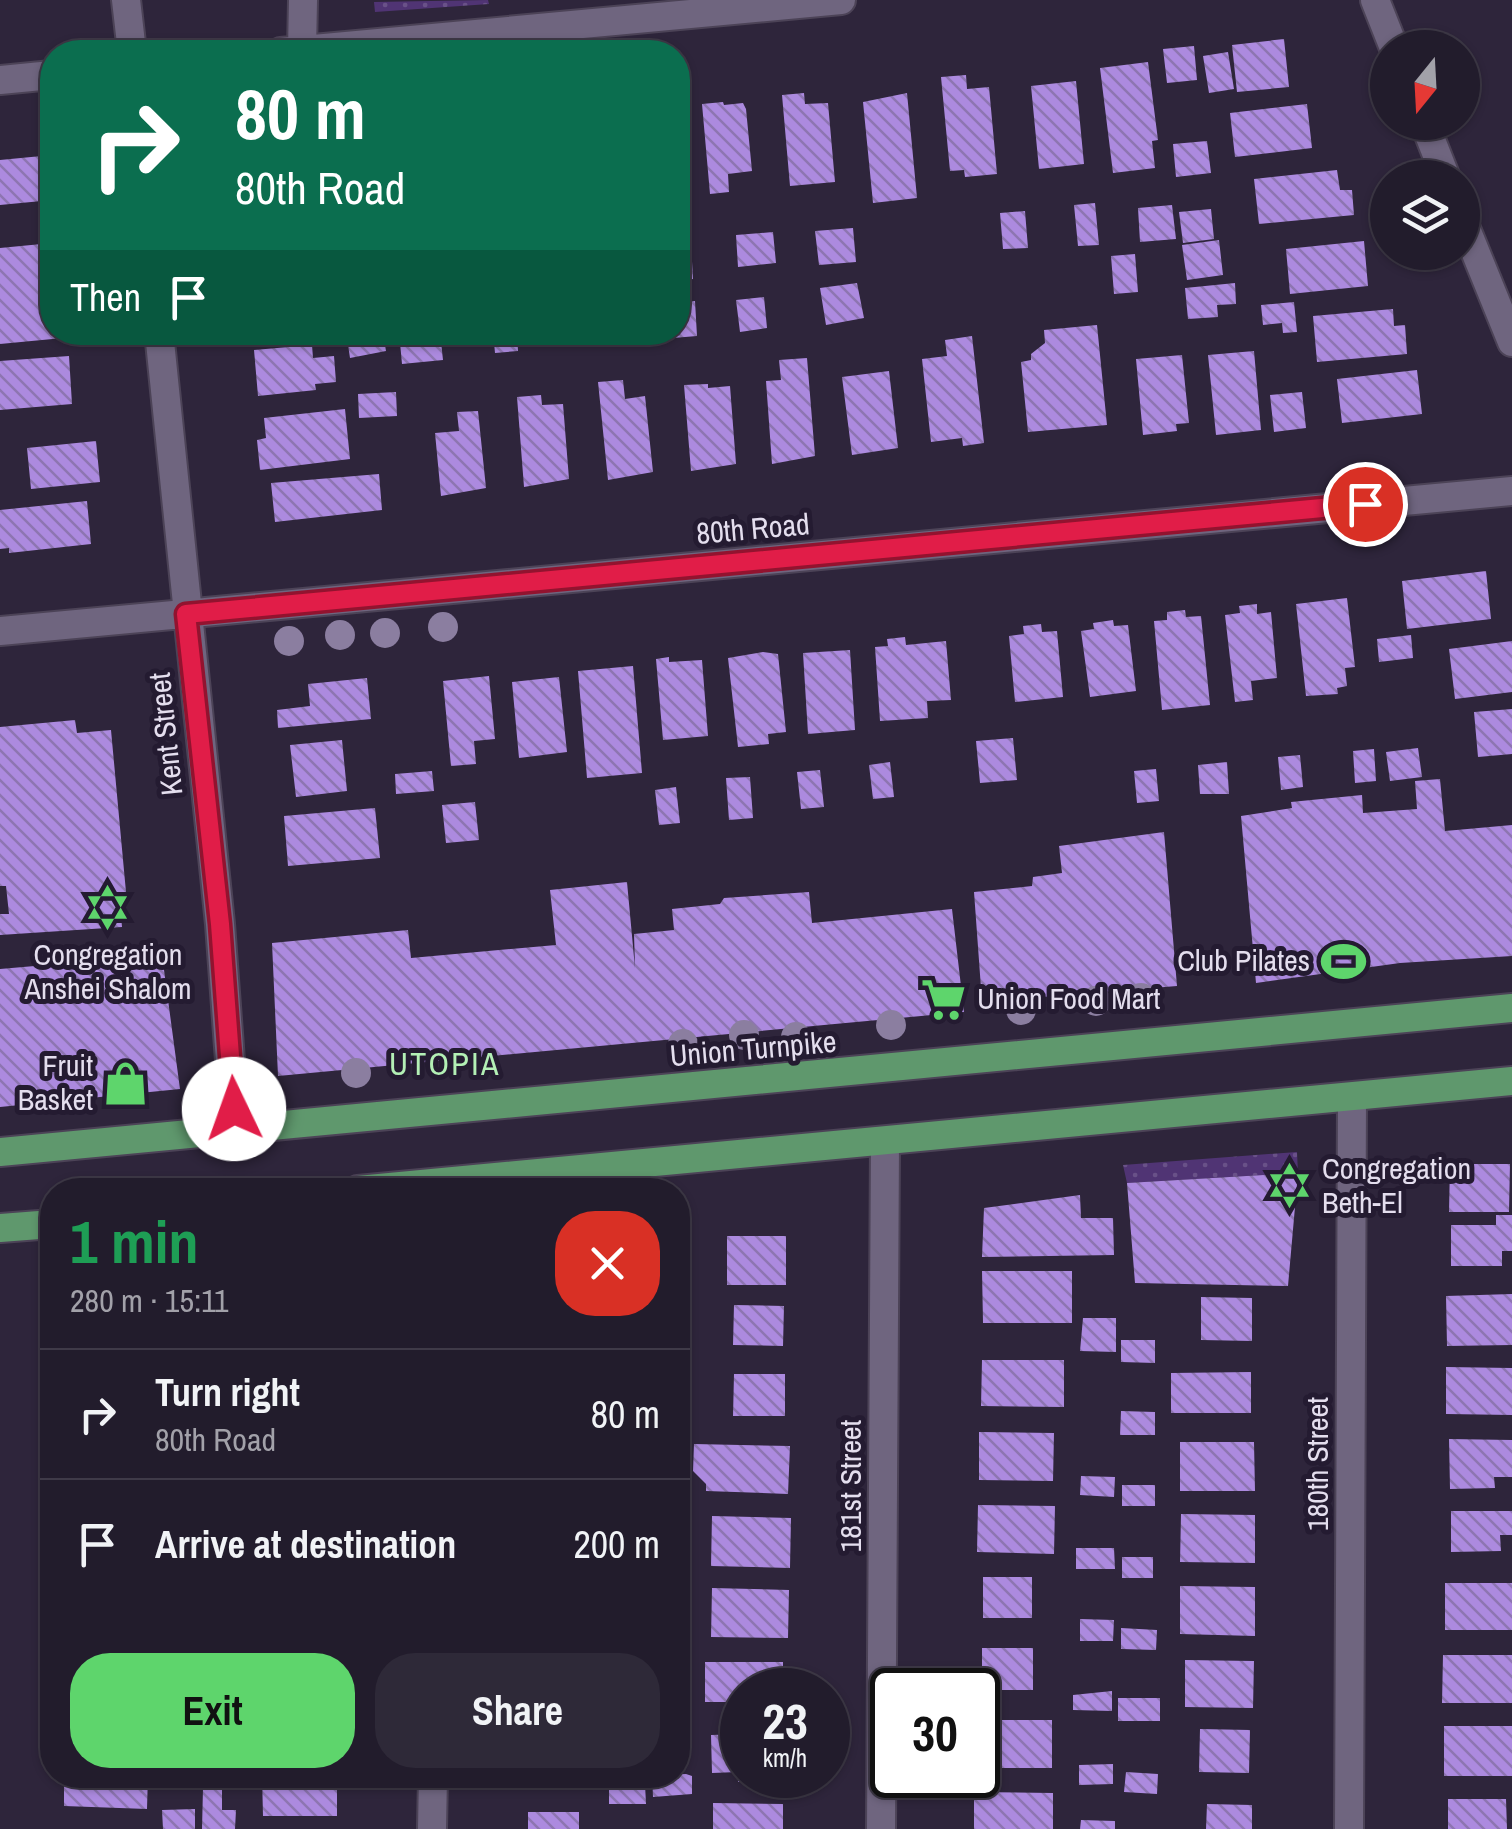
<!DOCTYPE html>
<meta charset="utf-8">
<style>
body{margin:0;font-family:"Archivo Narrow",sans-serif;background:#2e2938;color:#f1f3f6;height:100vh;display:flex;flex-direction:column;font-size:38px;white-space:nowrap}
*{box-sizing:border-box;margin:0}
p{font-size:32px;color:#a2a1a9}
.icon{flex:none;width:55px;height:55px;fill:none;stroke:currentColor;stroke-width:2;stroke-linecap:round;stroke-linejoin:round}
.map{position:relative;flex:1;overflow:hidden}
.drawer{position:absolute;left:40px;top:1178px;width:650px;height:610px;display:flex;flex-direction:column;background:#221c2c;border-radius:40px;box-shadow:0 2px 8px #0004,0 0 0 2px #3f3a48}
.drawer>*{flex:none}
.guide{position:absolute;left:40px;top:40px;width:650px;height:305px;border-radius:40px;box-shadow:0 2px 8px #0004,0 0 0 2px #3f3a48;background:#0b6e4f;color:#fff;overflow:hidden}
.needle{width:65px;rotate:198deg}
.tools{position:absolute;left:1370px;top:30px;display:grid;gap:20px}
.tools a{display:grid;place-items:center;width:110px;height:110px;border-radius:50%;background:#221c2c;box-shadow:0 2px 8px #0004,0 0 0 2px #3f3a48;font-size:50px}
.speed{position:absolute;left:720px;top:1668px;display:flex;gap:20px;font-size:50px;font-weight:700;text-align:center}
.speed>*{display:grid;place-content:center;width:130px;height:130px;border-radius:50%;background:#221c2c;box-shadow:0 2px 8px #0004,0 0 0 2px #3f3a48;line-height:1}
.speed small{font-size:25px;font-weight:400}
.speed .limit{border:5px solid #111;border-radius:15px;background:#fff;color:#111}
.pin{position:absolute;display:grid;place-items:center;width:85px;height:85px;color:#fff;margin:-42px;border:5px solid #fff;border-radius:50%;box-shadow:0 2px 10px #0007}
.me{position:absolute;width:110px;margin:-55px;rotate:357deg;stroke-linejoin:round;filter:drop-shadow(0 0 8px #0008)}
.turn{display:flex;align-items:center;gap:35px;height:210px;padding:0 30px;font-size:45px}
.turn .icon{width:130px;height:130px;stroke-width:2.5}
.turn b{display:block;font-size:70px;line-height:85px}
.then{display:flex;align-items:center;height:95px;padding:0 30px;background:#0003;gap:20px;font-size:38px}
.round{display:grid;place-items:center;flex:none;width:105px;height:105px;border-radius:40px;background:#2e2938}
.overview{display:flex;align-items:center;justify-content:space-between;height:170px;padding:0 30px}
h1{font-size:60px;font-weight:700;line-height:75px;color:#1e9e55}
.cta{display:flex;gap:20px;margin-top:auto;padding:20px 30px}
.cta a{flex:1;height:115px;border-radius:40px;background:#5ed56c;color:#111;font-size:40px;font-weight:700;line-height:115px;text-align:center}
.cta a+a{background:#2e2938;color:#f1f3f6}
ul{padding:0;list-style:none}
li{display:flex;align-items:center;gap:30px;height:130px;padding:0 30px;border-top:2px solid #3f3a48}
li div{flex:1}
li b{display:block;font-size:38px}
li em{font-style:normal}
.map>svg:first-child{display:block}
.grass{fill:url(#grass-dots)}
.building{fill:url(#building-back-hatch)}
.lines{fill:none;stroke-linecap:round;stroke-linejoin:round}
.minor-casing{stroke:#4c4357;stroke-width:32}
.primary-casing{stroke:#4c4357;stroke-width:32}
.minor{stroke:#6f657f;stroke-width:28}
.primary{stroke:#5f986d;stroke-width:28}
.tree{fill:#8b7ea0}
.route-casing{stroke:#92132f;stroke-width:25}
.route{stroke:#e11d48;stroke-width:18}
.labels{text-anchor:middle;stroke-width:10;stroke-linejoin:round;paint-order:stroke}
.street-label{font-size:30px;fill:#e4deee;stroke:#241b31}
.poi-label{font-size:30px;fill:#e4deee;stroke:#241b31;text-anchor:end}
.neighbourhood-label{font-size:32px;letter-spacing:2.5px;fill:#b3efb5;stroke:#241b31}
</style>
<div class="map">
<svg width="1512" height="1829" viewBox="0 0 1512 1829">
<defs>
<pattern id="grass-dots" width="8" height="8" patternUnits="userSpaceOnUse" patternTransform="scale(2.5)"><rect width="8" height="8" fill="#503474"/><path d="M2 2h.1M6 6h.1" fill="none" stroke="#695188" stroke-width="1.8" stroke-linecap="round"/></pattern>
<pattern id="building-back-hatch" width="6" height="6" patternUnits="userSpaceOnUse" patternTransform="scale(2.5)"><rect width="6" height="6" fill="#ac8adf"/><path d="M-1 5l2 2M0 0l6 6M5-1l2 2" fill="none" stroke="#8d75b1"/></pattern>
</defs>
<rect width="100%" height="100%" fill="#2e253b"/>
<path class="grass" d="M488,0l1,4 -114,8 -1,-10z
M1297,1152l1,21 -171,10 -4,-18z"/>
<path class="building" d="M1284,39l5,48 -52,5 -5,-47z
M1194,46l3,34 -30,3 -4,-34z
M1228,52l6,37 -25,4 -6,-37z
M1148,62l10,78 -6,1 3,27 -42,5 -13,-105z
M966,75l1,14 22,-2 8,87 -32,3 -1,-7 -14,1 -9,-94z
M1076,81l8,83 -45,5 -8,-83z
M804,93l1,11 23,-1 7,79 -45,4 -8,-91z
M907,93l10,105 -44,5 -10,-101z
M723,102l1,3 19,-2 3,6 6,62 -24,3 1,18 -19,2 -8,-90z
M1307,104l5,44 -77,9 -5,-44z
M1207,141l4,32 -35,4 -3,-33z
M52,155v45l-52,5v-45z
M1337,170l3,20h12l2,25 -95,9 -5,-45z
M1095,203l4,42 -21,1 -4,-41z
M1172,205l4,34 -36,3 -2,-34z
M1211,209l3,30 -31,4 -4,-31z
M1025,211l3,37 -25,1 -3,-36z
M853,228l3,34 -37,3 -4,-34z
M773,232l3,31 -38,4 -2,-32z
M1219,240l4,35 -36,5 -5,-35z
M1364,241l4,45 -78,8 -4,-45z
M52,243v89h10l1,6 -63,6v-96z
M678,244h13l2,35 -15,2z
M1135,254l3,38 -24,2 -3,-38z
M857,283l7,35 -38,7 -6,-37z
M1235,283l1,21 -19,1 1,12 -30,2 -3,-31z
M764,297l3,31 -27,4 -4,-32z
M695,301l2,35 -36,3v-7h17v-29z
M1294,302l3,30 -14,1 -1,-10 -19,2 -2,-20z
M1393,309l1,17 11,-1 2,29 -90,8 -4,-46z
M1097,325l10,100 -79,7 -7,-70 10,-2v-6l14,-11 -1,-13z
M399,332h41l3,28 -41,4z
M493,332h24l1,19 -23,2z
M578,332h23l1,13 -23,2z
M383,333l3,18 -36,7 -3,-20z
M972,336l12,107 -21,3 -1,-8 -31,4 -9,-83 25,-3 -2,-16z
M312,345l1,13 21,-2 2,26 -21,2 1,6 -58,6 -4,-46z
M1254,351l7,79 -45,5 -8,-80z
M1182,355l7,68 -13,1 1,7 -34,4 -7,-76z
M69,356l3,48 -72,6v-49z
M807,358l8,98 -43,8 -6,-83 15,-1 -2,-20z
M1417,370l5,44 -80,9 -5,-44z
M889,371l9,77 -46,7 -10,-78z
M623,380l2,19 20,-3 8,76 -45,8 -10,-98z
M708,384v4l22,-2 6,78 -45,7 -7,-86z
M396,392l1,24 -38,2 -1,-24z
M1302,392l4,36 -32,4 -4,-37z
M541,395l1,10 21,-1 6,75 -45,8 -7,-90z
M345,409l5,50 -90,11 -3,-30 9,-2 -2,-20z
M478,411l8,77 -45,8 -6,-63 24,-2 -2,-19z
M96,441l4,41 -69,7 -4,-41z
M379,474l3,36 -107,12 -4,-39z
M87,501l4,43 -82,9v-5l-9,1v-39z
M1486,571l5,48 -84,10 -5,-48z
M1347,598l8,69 -10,1 2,18 -10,2 1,6 -32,2 -10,-92z
M1257,604v10l14,-2 6,66 -26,3 2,19 -18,2 -10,-87 15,-2 -1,-7z
M1185,610l1,7 15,-1 9,89 -48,5 -8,-89 13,-1v-8z
M1113,620l1,6 14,-1 8,66 -46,6 -9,-66 13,-2 -1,-6z
M1041,624l1,8 15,-1 6,66 -48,5 -6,-66 15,-2 -1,-8z
M1411,635l2,23 -34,4 -2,-23z
M905,637l1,8 40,-4 5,59 -24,1 1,17 -48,3 -5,-74 13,-1 -1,-7z
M1512,641v51l-57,7 -6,-50z
M850,650l5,80 -47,4 -5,-81z
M763,652l15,2 8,78 -18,2 1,10 -31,3 -10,-89z
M669,657v5l33,-2 6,76 -45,4 -7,-81z
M633,666l9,107 -55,5 -9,-107z
M489,676l6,63 -21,2 2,23 -25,2 -8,-85z
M559,677l8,75 -48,6 -7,-76z
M367,678l4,41 -93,9 -1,-18 33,-4 -2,-22z
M1512,709v45l-34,3 -4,-45z
M75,720l2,13 34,-3 15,162 -7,1 3,34 -122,8v-21h9l-3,-28h-6v-159z
M1013,738l4,42 -37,3 -4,-42z
M342,740l5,51 -51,6 -6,-52z
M1418,748l4,29 -32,4 -4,-29z
M1374,749l2,32 -21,2 -2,-32z
M1300,755l3,32 -22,3 -3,-33z
M890,762l4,35 -21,2 -4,-34z
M1227,762l2,32h-29l-2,-29z
M1156,769l3,32 -22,2 -3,-32z
M820,770l4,37 -23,2 -4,-37z
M432,771l2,20 -38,3 -1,-20z
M750,777l3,41 -24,2 -3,-42z
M1440,779l5,52 67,-6v131l-112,7 -144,20 -15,-167 51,-8 -1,-6 71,-7 1,18 54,-4 -2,-28z
M676,787l4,36 -21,2 -4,-35z
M475,802l4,38 -33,3 -4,-38z
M375,808l5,50 -92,8 -4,-50z
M1164,832l13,154 -195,16 -8,-110 58,-6 1,-9 29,-4 -3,-27z
M627,882l8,86 -1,-34 40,-4 -2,-21 48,-5 4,-6 85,-6 3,31 140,-14 12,103 -686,64 -6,-133 136,-13 3,28 145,-13 -6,-55z
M162,955l18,134 -180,18v-138z
M1450,1164h60l-1,48h-60z
M1298,1173l-10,113 -153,-3 -8,-100z
M1080,1195l1,23h32l1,37 -132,2 2,-49z
M1496,1215h16v36h-10v15h-51v-41h45z
M727,1236h59v49h-59z
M687,1257l1,35h-10v-34z
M982,1271h90v52h-89z
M1512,1294v51l-65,1 -1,-50z
M1201,1297l51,1v43l-51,-1z
M734,1305l50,1 -1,40 -50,-1z
M1083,1318h33v34l-36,-1z
M678,1328h9l1,36 -10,1z
M1121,1340h34v23l-34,-1z
M982,1360h82v47l-83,-1z
M1446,1367l66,1v47l-66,-1z
M1251,1372v41h-80v-40z
M734,1374h51v42h-52z
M1121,1411l34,1v23h-35z
M678,1415h9v21h-9z
M979,1432l75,1 -1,48 -74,-1z
M1449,1439l63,1v37h-18l1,11 -45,1z
M1180,1442h74l1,49h-75z
M694,1444l96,2 -2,48 -82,-3v-7l-13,-13z
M678,1470h7v39h-7z
M1081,1476l34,1 -1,20 -34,-2z
M1122,1485h33v21h-33z
M978,1505l77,1 -1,48 -77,-2z
M1451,1511h61v24h-12l1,16 -50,1z
M1181,1514l74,1v48l-75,-1z
M712,1516l79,2 -1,50 -79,-2z
M1076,1548h38l1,21h-39z
M1122,1557h31v21h-31z
M678,1560h8l-1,20h-7z
M983,1577h49v41h-49z
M1445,1583h67v47h-67z
M1180,1586l75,1v49l-75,-2z
M712,1588l77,2 -1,48 -77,-1z
M1080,1619l34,1 -1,21h-33z
M1121,1628l36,2 -1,20 -35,-1z
M982,1648h51v42h-51z
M1443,1655h69v48h-70z
M1185,1660l69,1 -1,47 -68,-1z
M705,1662h78v28h-41v12h-37z
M1112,1691v20l-39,-1v-15z
M1118,1698h42v23h-42z
M678,1702h8v21h-8z
M978,1720h74v48h-74z
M1444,1726h68v50h-68z
M1200,1729l50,1 -1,43 -50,-1z
M742,1734v41h43l1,6 -48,1v-10l-26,1 -1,-38z
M1113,1764v20l-34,1v-20z
M1126,1772l32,2 -1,20 -33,-2z
M686,1774l6,2v18l-39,3 -1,-22z
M64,1775h84l-1,34 -83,-3z
M262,1775h75v41h-74z
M523,1775h76v7l-76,-1z
M609,1784h36l1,20h-37z
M203,1788h19v22h14l-1,19h-33z
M974,1792l79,1v36h-79z
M1448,1799h58l1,30h-59z
M713,1803l70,1v25h-70z
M1207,1804l45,1v24h-46z
M195,1809v20h-32l-1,-19z
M528,1812h51v17h-51z
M1081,1820l34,1v8h-35z"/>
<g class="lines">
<defs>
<path id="minor" d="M126,0l6,52
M1375,0l19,48
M302,50l1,-50
M281,52l560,-52
M0,80l52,-5
M1424,122l22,56
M1462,219l50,123
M159,332l61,592 15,205
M0,631l1512,-140
M432,1829l1,-54
M881,1829l4,-686
M1349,1829l3,-730"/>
<path id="primary" d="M0,1152l1512,-144
M358,1190l1154,-109
M0,1228l52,-4"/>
</defs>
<use href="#minor" class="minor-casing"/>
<use href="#primary" class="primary-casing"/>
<use href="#minor" class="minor"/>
<use href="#primary" class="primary"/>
</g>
<g class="tree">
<circle cx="443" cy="627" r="15"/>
<circle cx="385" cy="633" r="15"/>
<circle cx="340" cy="635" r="15"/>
<circle cx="289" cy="641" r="15"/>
<circle cx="1141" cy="998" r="15"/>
<circle cx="1096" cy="1001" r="15"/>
<circle cx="1021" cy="1010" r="15"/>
<circle cx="891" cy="1025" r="15"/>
<circle cx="744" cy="1035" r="15"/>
<circle cx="796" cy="1037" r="15"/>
<circle cx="683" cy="1044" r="15"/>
<circle cx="356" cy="1073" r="15"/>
</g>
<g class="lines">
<defs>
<path id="route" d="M234,1109l-14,-185 -34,-310 1179,-110"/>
</defs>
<use href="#route" class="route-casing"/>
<use href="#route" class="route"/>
</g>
<defs>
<symbol id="synagogue-bare" viewBox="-9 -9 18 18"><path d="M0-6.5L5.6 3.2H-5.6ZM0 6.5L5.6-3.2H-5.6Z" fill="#5ed56c" stroke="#241b31" stroke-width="2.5" paint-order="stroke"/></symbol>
<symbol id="stadium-bare" viewBox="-9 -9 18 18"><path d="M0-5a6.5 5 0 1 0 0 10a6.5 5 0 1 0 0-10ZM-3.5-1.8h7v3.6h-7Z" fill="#5ed56c" stroke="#241b31" stroke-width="2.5" paint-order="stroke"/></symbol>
<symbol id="supermarket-bare" viewBox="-9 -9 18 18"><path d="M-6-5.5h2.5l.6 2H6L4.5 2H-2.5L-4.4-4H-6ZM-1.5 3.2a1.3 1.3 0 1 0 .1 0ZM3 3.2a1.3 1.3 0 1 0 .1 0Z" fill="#5ed56c" stroke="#241b31" stroke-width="2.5" paint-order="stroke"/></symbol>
<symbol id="shop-bare" viewBox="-9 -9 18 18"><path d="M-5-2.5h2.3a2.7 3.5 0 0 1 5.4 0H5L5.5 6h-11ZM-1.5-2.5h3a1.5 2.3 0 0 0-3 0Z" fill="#5ed56c" stroke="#241b31" stroke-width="2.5" paint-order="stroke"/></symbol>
</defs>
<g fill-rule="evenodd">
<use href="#synagogue-bare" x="76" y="876" width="63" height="63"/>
<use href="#stadium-bare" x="1312" y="930" width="63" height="63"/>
<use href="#supermarket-bare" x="912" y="968" width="63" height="63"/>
<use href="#shop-bare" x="94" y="1052" width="63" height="63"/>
<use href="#synagogue-bare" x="1258" y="1154" width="63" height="63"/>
</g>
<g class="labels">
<g class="street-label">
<text transform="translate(753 529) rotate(-5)" y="10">80th Road</text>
<text transform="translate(166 734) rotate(-96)" y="10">Kent Street</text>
<text transform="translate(753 1049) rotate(-5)" y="10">Union Turnpike</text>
<text transform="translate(1318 1464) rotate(-90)" y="10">180th Street</text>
<text transform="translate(851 1486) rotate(-90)" y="10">181st Street</text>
</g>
<g class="poi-label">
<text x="108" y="965" text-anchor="middle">Congregation<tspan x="108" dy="34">Anshei Shalom</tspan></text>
<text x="1310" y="971">Club Pilates</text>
<text x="977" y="1009" text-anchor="start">Union Food Mart</text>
<text x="93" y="1076">Fruit<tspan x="93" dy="34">Basket</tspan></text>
<text x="1322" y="1179" text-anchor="start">Congregation<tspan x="1322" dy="34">Beth-El</tspan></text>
</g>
<g class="neighbourhood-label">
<text x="445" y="1075">UTOPIA</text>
</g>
</g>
</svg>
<div class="tools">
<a><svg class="needle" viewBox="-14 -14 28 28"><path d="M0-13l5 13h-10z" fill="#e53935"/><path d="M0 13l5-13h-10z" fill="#a2a1a9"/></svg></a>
<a><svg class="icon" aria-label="layers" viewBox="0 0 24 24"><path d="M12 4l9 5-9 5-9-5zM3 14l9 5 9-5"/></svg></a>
</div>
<div class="speed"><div>23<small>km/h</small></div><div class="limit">30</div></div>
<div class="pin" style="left:1365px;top:504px;background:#d93025"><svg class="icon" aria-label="arrive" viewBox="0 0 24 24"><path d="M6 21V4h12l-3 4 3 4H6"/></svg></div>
<svg class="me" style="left:234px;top:1109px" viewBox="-20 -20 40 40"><circle r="19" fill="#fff"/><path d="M0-13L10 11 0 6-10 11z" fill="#e11d48"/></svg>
<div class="guide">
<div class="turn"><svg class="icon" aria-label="right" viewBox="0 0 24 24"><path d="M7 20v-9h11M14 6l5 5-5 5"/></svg><div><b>80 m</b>80th Road</div></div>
<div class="then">Then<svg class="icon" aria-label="arrive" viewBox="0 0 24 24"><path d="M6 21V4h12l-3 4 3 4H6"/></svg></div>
</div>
<section class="drawer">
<div class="overview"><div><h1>1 min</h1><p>280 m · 15:11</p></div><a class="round" style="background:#d93025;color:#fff"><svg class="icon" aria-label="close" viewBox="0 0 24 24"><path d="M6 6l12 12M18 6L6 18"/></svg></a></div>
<ul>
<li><svg class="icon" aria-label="right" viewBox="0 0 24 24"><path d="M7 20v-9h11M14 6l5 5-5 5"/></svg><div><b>Turn right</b><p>80th Road</p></div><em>80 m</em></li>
<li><svg class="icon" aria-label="arrive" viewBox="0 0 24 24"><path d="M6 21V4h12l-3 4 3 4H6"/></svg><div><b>Arrive at destination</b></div><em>200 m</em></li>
</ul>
<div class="cta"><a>Exit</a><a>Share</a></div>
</section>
</div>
